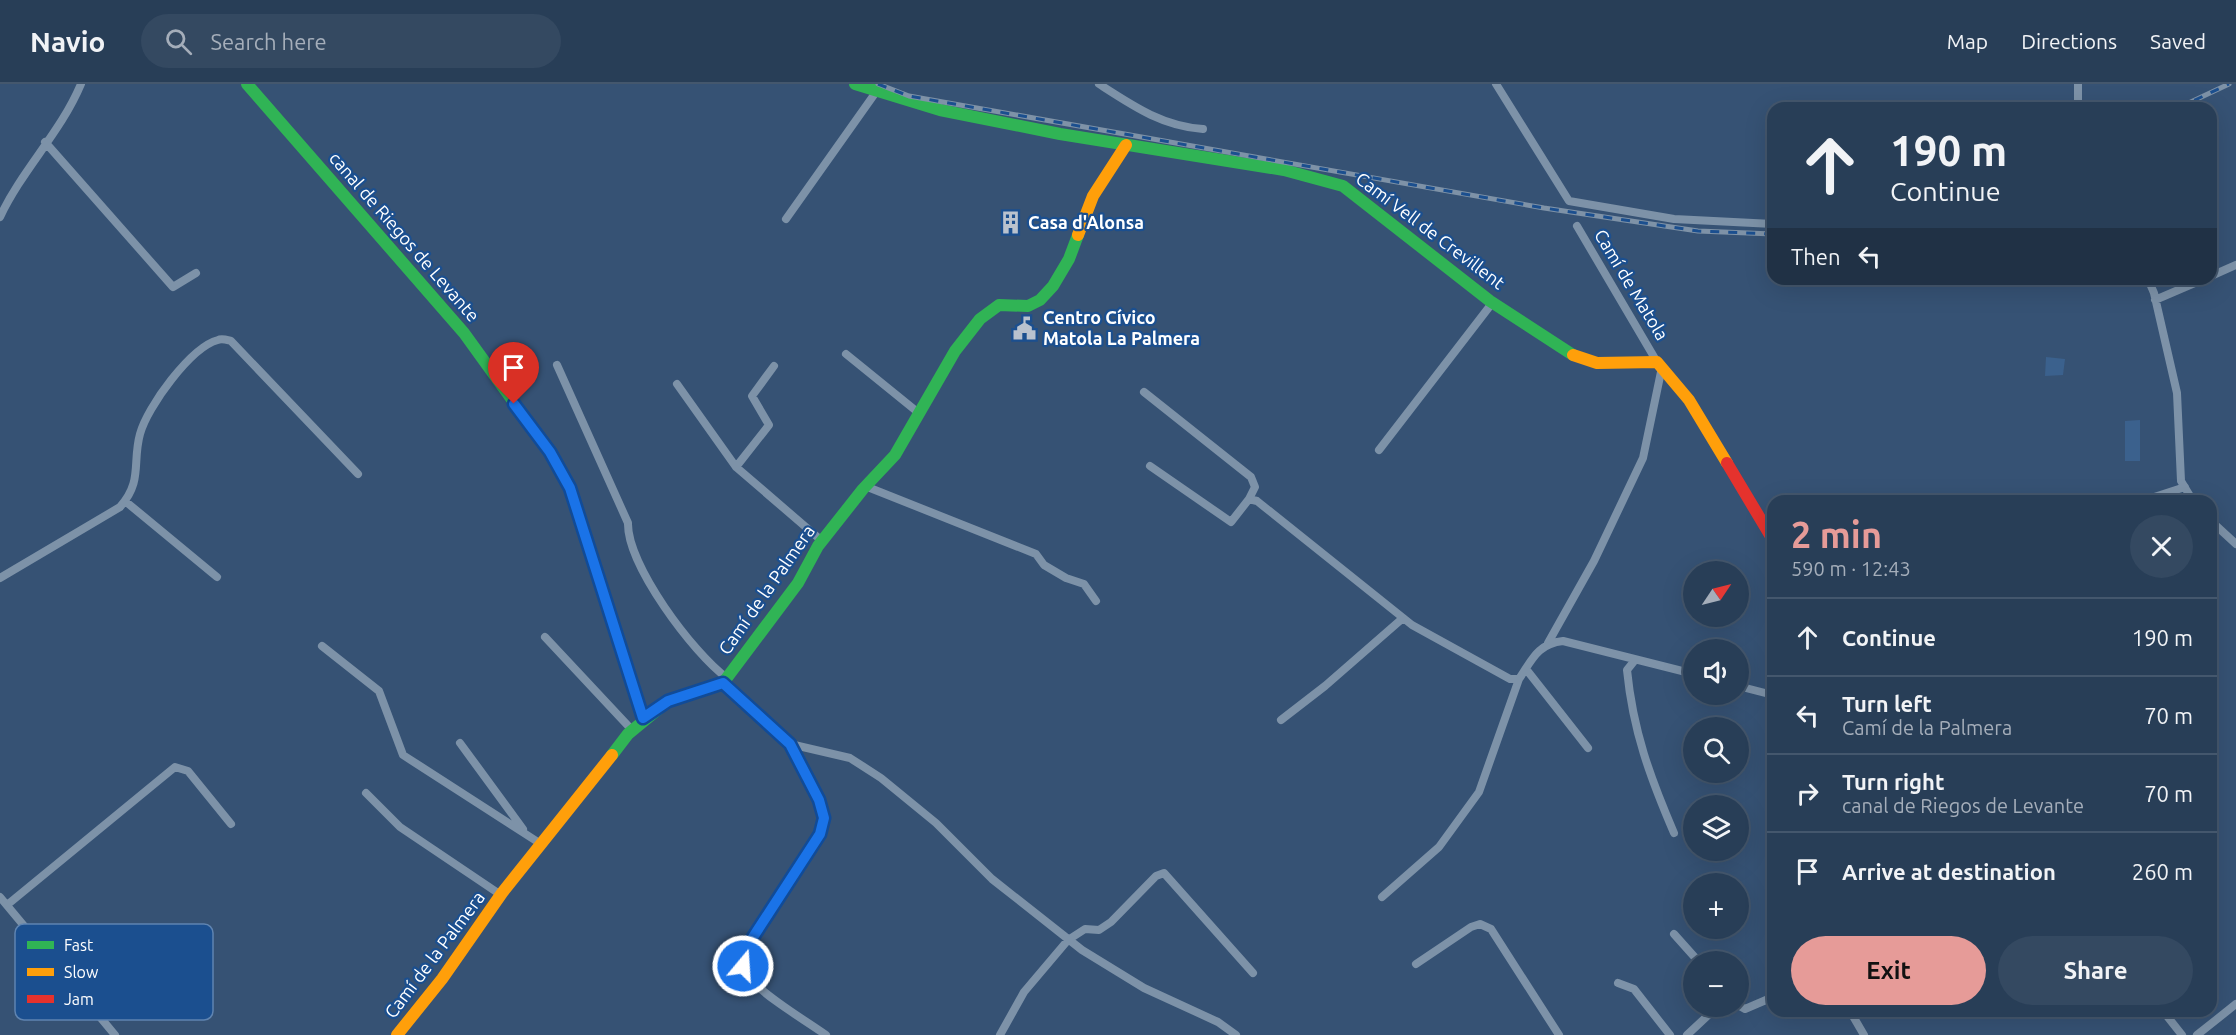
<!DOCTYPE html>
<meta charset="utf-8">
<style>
body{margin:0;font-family:Ubuntu,sans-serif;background:#344961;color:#f1f3f6;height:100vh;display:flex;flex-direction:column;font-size:22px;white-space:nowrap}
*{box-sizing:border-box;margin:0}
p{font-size:20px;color:#a5aeba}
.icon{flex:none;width:33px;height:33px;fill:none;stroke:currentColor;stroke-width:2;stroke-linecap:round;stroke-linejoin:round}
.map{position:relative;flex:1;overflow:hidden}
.drawer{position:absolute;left:1767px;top:411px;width:450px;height:522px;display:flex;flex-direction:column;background:#283e57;border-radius:18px;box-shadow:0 6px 24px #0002,0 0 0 2px #44576d}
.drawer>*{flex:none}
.hud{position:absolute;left:1767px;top:18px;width:450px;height:183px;border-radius:18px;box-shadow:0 6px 24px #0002,0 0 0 2px #44576d;background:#283e57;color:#f1f3f6;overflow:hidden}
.needle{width:39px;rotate:55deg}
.buttons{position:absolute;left:1683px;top:477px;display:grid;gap:12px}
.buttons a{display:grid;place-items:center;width:66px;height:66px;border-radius:50%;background:#283e57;box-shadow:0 6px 24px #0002,0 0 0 2px #44576d;font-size:30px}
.pin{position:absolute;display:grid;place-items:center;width:51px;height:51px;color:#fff;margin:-62px -26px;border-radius:50% 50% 50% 0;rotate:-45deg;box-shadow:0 0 6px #0007}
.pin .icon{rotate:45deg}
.me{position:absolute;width:66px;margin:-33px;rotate:18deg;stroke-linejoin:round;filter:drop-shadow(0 0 4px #0008)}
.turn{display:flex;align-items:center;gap:21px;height:126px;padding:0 24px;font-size:27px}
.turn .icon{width:78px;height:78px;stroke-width:2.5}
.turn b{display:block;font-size:42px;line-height:51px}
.then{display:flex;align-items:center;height:57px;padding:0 24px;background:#0003;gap:12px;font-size:22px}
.round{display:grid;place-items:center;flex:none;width:63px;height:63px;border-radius:32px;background:#344961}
.head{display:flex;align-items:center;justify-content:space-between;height:102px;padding:0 24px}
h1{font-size:36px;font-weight:600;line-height:45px;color:#e69b98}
.primary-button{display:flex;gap:12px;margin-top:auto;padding:12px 24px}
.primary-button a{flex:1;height:69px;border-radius:36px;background:#e69b98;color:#111;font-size:24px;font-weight:600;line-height:69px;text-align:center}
.primary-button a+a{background:#344961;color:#f1f3f6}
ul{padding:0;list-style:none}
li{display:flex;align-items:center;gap:18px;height:78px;padding:0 24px;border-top:2px solid #44576d}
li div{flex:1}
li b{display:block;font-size:22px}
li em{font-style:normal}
header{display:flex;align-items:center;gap:36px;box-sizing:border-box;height:84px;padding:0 30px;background:#283e57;border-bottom:2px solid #44576d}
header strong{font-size:28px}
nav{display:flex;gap:33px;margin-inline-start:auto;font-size:21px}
.search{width:420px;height:54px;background:#344961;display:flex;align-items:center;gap:15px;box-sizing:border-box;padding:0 21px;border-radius:33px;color:#a5aeba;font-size:22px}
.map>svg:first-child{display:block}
.water{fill:#3b618d}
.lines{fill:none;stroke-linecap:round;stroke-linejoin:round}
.street{stroke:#7d92a8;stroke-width:8}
.fast{stroke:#30b455;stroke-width:12}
.slow{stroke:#ff9f0a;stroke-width:12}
.jam{stroke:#e5322d;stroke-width:12}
.rail-casing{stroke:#7e92a7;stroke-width:5}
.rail{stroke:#1b4f8f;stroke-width:3;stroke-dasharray:9;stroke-linecap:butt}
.route-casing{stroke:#114b97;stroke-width:15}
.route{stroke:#1a73e8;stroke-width:10}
.labels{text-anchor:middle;stroke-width:4.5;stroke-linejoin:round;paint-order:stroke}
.poi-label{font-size:18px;font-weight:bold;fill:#fff;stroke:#1b4f8f;text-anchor:start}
.street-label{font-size:18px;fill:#fff;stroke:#1b4f8f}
.key{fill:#1b4f8f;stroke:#5f84b1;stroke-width:1.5}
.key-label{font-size:16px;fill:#fff}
</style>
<header>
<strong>Navio</strong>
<div class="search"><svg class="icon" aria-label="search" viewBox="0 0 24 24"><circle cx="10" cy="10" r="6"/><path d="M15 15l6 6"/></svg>Search here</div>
<nav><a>Map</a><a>Directions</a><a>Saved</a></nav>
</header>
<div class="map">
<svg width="2236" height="951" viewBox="0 0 2236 951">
<rect width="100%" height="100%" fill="#365274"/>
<path class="water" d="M2046,273l19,2 -2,16 -18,1z
M2140,336v41h-15v-40z"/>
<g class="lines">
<path class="street" d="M1099,0c34,22 63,42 104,45
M1496,0l73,117 105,18 99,5
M2078,24v-24
M45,58l128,145 23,-14
M0,133c22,-47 61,-85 81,-133
M786,135l90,-127
M1577,142l80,136
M2211,192l25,-11
M2148,195l6,14 23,100 4,88 12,20
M2155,216l49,-21
M846,270l74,60
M557,281l71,158c-1,42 65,130 99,155
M677,300l59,83 86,74
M1144,308l107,85 4,10 -6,12
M1379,366l114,-148
M1150,382l81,56 18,-23 8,2 155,124 98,54h9c13,-19 18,-35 44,-38l131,33
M736,383l33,-42 -17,-29 22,-30
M865,402l171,68 8,11 22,13 18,6 12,17
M125,417l92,76
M2142,417l43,-14
M2211,437l25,23
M0,494l120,-71c23,-26 12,-44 20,-73 7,-27 51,-87 78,-94 4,-2 9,0 13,1l127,133
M545,553l87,93
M1548,559l46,-82 49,-103 19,-91
M322,562l57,45 24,64 138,89
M1635,576l-8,10c6,61 23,107 47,163
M1526,585l62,79
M723,599l67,61 60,14 31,20 55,45 56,56 90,71 62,38 74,34 18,13
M1738,602l35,9
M1281,636l44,-34 78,-68
M460,659l63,86
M790,660c10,19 34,55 34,75 -1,42 -106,127 -72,162 21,21 50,37 74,54
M366,709l34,34 101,68
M0,813l115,138
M1382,813l57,-50 40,-55 40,-113
M7,821l168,-138 13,4 43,53
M1674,850l25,28
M1416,880l55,-37 9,-3 11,5 68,106
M1618,899l16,6 36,46
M1738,921l7,4 28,-12
M1850,927l14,24
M2163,927l19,24
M1000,951l24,-43 44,-52 17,-11 14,1 12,-8 45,-46 8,-3 89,100
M1687,951l31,-29
M2197,951l39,-31"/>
<path class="fast" d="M247,0l217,249 86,119 20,36 28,90
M855,0l85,26 120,24 224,36 59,16 147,115 83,54
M612,671l16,-21 40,-33 55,-18 75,-100 20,-37 45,-57 32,-34 60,-104 25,-32 19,-14 29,1 12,-6 13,-14 16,-27 9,-24"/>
<path class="slow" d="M1078,151l15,-39 33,-51
M1573,271l24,8 60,-1 32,38 38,63
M598,494l45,141
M397,951l45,-56 60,-86 110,-138"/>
<path class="jam" d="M1727,379l46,77"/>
<defs>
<path id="rail" d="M878,0l31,12 635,112 154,23 75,3
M2178,24l51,-24"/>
</defs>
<use href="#rail" class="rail-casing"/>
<use href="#rail" class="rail"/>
</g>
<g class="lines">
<defs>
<path id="route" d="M514,320l36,48 20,36 73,230 25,-17 55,-18 67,61 29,56 5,18 -4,16 -74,114 -3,18"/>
</defs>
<use href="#route" class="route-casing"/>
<use href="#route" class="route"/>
</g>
<defs>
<symbol id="building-bare" viewBox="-9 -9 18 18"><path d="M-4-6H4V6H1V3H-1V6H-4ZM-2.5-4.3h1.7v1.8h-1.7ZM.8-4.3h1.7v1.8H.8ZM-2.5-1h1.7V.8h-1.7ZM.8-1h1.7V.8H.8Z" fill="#b9c2ce" stroke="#1b4f8f" stroke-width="2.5" paint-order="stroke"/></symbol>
<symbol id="civic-bare" viewBox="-9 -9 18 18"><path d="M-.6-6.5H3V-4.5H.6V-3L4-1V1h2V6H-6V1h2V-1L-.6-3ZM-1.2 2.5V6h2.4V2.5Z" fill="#b9c2ce" stroke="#1b4f8f" stroke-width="2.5" paint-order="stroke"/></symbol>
</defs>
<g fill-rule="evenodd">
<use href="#building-bare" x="994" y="122" width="33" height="33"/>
<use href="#civic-bare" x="1008" y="228" width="33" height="33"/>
</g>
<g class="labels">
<g class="poi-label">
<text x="1028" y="145">Casa d'Alonsa</text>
<text x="1043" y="240">Centro Cívico<tspan x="1043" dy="21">Matola La Palmera</tspan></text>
</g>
<g class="street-label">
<text transform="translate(1430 147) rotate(37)" y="6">Camí Vell de Crevillent</text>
<text transform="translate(404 153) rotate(49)" y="6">canal de Riegos de Levante</text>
<text transform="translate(1631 201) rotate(59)" y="6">Camí de Matola</text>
<text transform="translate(767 506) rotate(-55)" y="6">Camí de la Palmera</text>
<text transform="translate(435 871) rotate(-53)" y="6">Camí de la Palmera</text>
</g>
</g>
<rect x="15" y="840" width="198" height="96" rx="9" class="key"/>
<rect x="27" y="857" width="27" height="8" fill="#30b455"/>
<rect x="27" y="884" width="27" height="8" fill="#ff9f0a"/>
<rect x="27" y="911" width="27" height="8" fill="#e5322d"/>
<g class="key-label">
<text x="64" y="867">Fast</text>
<text x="64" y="894">Slow</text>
<text x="64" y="921">Jam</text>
</g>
</svg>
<div class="buttons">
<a><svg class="needle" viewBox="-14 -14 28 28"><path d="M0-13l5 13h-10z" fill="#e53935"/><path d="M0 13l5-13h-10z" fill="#a5aeba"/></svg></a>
<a><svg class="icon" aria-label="sound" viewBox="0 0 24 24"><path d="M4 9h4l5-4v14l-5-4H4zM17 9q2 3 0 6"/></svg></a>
<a><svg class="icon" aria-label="search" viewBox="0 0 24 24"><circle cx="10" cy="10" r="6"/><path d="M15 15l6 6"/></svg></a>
<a><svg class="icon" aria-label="layers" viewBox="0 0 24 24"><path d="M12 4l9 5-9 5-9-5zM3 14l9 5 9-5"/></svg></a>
<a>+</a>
<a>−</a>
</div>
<div class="pin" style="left:514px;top:320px;background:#d93025"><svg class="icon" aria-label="arrive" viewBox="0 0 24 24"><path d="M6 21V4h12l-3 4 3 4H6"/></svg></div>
<svg class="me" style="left:743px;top:882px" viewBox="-20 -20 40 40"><circle r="17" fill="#1a73e8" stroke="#fff" stroke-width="3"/><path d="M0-11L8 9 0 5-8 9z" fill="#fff"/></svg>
<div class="hud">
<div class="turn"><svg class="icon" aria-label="ahead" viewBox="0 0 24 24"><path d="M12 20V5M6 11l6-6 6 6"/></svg><div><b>190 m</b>Continue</div></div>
<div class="then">Then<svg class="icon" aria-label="left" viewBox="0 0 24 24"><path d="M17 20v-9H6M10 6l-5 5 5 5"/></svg></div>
</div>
<section class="drawer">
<div class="head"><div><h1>2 min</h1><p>590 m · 12:43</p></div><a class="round"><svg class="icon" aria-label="close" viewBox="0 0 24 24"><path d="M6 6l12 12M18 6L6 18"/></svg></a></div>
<ul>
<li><svg class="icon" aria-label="ahead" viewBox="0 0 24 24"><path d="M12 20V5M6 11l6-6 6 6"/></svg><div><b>Continue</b></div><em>190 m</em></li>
<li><svg class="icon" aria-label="left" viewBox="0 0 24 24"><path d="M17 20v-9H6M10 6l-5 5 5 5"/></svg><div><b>Turn left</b><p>Camí de la Palmera</p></div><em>70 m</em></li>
<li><svg class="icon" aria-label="right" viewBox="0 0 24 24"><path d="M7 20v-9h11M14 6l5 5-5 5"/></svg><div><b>Turn right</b><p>canal de Riegos de Levante</p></div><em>70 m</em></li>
<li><svg class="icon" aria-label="arrive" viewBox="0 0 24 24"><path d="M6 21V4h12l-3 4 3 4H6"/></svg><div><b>Arrive at destination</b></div><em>260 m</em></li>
</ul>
<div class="primary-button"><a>Exit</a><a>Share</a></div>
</section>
</div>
